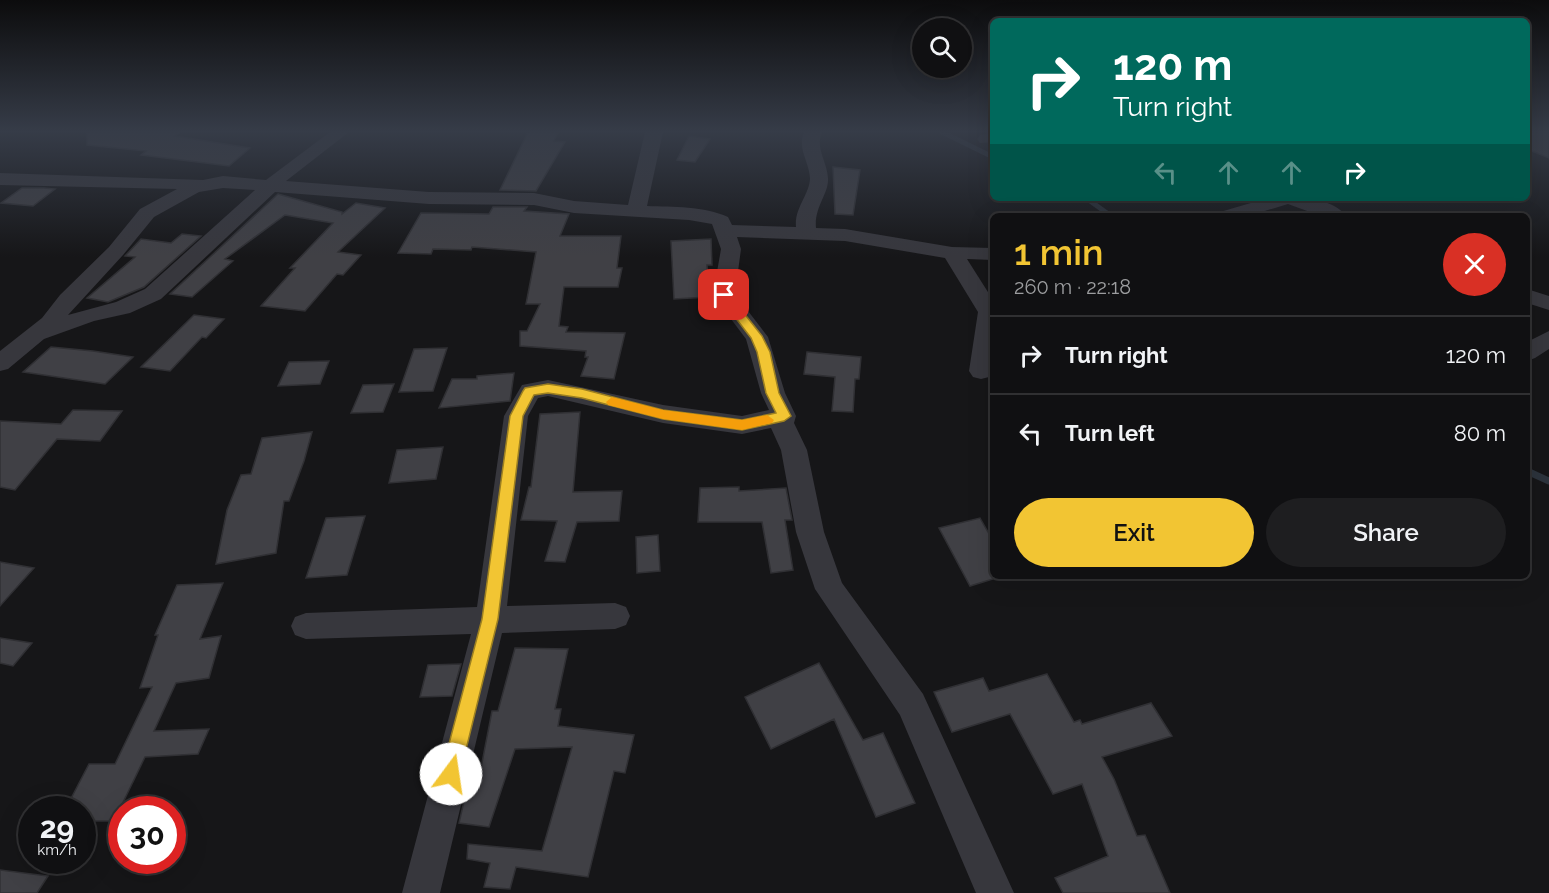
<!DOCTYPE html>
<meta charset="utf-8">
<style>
body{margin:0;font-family:Raleway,sans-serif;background:#1e1e20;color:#f1f3f6;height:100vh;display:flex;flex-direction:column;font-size:22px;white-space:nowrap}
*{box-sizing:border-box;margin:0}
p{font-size:20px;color:#9c9d9f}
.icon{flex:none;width:33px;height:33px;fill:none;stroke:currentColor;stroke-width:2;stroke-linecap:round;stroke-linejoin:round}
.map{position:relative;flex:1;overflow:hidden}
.drawer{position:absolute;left:990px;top:213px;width:540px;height:366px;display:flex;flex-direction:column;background:#101012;border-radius:9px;box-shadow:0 6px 24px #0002,0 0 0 2px #303032}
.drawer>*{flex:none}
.guide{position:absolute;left:990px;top:18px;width:540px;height:183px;border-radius:9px;box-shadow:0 6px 24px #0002,0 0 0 2px #303032;background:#00695c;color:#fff;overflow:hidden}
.tools{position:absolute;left:912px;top:18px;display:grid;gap:12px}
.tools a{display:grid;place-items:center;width:60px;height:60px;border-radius:50%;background:#101012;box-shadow:0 6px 24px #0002,0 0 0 2px #303032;font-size:30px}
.speed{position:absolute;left:18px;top:796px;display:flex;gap:12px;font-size:30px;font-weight:700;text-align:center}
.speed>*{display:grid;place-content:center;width:78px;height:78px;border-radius:50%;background:#101012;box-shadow:0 6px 24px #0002,0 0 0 2px #303032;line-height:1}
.speed small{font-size:15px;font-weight:400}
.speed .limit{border:9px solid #d22;background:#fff;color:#111}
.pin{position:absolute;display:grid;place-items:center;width:51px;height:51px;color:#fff;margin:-26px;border-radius:12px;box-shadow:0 3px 9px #0006}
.me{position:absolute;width:66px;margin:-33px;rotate:14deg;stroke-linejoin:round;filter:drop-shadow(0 0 4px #0008)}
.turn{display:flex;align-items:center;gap:21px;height:126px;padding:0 24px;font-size:27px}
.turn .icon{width:78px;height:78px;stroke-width:2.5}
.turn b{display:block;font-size:42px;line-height:51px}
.lanes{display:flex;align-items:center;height:57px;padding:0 24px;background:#0003;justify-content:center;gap:30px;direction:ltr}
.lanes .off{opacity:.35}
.round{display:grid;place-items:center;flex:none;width:63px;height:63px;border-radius:32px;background:#1e1e20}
.overview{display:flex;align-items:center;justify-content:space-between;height:102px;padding:0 24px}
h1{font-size:36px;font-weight:600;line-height:45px;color:#f2c533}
.primary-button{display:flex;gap:12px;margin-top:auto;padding:12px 24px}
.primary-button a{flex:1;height:69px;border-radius:36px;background:#f2c533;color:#111;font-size:24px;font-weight:600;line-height:69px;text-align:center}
.primary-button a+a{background:#1e1e20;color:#f1f3f6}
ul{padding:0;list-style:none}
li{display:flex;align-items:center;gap:18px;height:78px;padding:0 24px;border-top:2px solid #303032}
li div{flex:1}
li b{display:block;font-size:22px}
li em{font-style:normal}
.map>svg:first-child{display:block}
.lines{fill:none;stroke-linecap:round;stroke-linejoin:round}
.stream-far1{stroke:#2c333c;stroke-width:5}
.stream{stroke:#2c333c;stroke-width:7}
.building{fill:#404045;stroke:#303034;stroke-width:1.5}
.minor{fill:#37373d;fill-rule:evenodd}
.route{fill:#f2c533;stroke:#9d8021;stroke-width:1.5}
.slow{fill:#f59e0b}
</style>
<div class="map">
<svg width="1549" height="893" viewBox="0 0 1549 893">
<rect width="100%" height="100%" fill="#161618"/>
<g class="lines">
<path class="stream-far1" d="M942,132l51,25
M1086,198l25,18"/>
<path class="stream" d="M1527,471l22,10"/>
</g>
<path class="building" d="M87,132h94l-6,4 75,12 -21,18 -88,-11 5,-4 -59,-6z
M528,132h30l-4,9 11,1 -29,49 -36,-1z
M1527,132h22v26l-22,-9z
M689,136l21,3 -15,23 -18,-2z
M833,167l27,3 -7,45 -18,-1z
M22,188h22l11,1 -22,17 -32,-3z
M278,194l64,18v2l14,-11 29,5 -47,44 23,3 -18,20 -6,-1 -32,37 -44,-5 34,-38h-5l43,-45 -48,-8 -60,44 8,2 -41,36 -22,-3z
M493,207h34l-3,4 45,3 -9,22h61l-4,32h5l-4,19h-54l-5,39 9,1 -2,5 59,1 -11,46 -33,-3 7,-19h-3l1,-6 -66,-5v-15h7l13,-27h-14l10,-52 -64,-5 -1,3 -38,-1 -2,5 -33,-1 23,-40 68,1z
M182,234l19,2 -57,51 -36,15 -21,-4 48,-41 -10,-1 16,-17 30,4z
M711,239l1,26h-5l2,32 -35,2 -3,-58z
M194,315l30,4 -18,19 -4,-1 -32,34 -29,-4z
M51,347l42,4 40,6 -28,27 -82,-12z
M447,348l-14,43 -34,1 15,-43z
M807,352l54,5 -2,22h-4l-2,33 -21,-1 3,-34 -31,-3z
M329,361l-9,23 -42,2 11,-24z
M514,373l-4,28 -71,7 13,-29h25v-3z
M394,384l-11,28 -32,1 12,-28z
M73,410l49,1 -22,30 -43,-2 -42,51 -15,-3v-66l61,3z
M580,412l-7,80 49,-1 -3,30 -42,1 -12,40 -20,-1 12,-40 -36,-1 8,-33h2l9,-73z
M312,432l-8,29 -15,40h-5l-8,52 -60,11 11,-54 14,-35 10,-1 11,-36z
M443,447l-7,32 -47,4 8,-33z
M739,487v4l47,-3 6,32h-7l8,50 -22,3 -9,-51h-64l2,-34z
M365,516l-18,59 -41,3 20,-60z
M980,518l13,23v38l-23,7 -31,-58z
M658,535l2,36 -23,2 -1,-36z
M0,562l34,6 -34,38z
M223,583l-23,56 21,-3 -12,42 -33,5 -22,48 55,-2 -11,25 -53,3 -31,64h-32v-11h-17l24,-46h26l37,-77 -12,1 18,-53h-3l22,-50z
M0,638l32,5 -19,23 -13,-3z
M515,648l53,1 -13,60h6l-3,17 76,9 -9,38 -11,-2 -26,106 -72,-10 -6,22 -26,-2 6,-24 -23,-4 1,-15 74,7 30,-104 -57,2 -26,78 -30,-4 12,-52 9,2 12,-62h6z
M819,663l44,77 20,-7 32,70 -39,14 -42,-98 -63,30 -26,-52z
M461,664l-9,32 -32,1 8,-32z
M1047,674l27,48 6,-2 2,4 69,-21 21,33 -70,21 12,22 23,57 8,-1 25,58h-107l-8,-15 53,-22 -26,-72 -29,10 -43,-80 -58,18 -18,-40 49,-14 6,13z
M0,870l48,6 -11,17h-37z"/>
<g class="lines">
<path class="minor" d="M330,132h19l-63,49 143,11 105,1 40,8 54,4 17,-73h18l-16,74c26,1 57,0 81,11l4,8 64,2c-2,-19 14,-33 14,-49 -1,-17 -13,-29 -6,-46h18c-7,17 5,29 6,46 1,16 -14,29 -12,50l29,1 107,18 41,1v12l-26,-1 26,41v71l-4,6 -8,2 -8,-2 -4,-6 9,-59 -33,-54 -100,-17 -108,-4 4,12 -6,45 33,43 17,56 11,23 -2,7 13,27 17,82 18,51 81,111 91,199h-38l-76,-178 -85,-126 -19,-57 -15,-82 -10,-22 -29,6 -79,-11 -115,-27 -10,2 -10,18 -21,190 108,-3 11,4 4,9 -4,9 -11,4 -113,4 -62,260h-38l69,-259 -165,5 -11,-4 -4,-9 4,-9 11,-4 171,-6 27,-191 18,-31 26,-5 115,25 79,11 27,-6 -8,-17 -15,-54 -33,-44 8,-46 -9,-25 -23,-4 -115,-7 -40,-8 -105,-1 -154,-12 -114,107 -31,14 -36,8 -50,18 -36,30 -8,2v-20l42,-33 18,-23 49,-48 31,-38 37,-20 -177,-4v-12l203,7 20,-4 43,4zM223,188l32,2 -110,99 -29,13 -48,13 55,-60 31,-38 45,-25z
M993,132v10l-13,1 -3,-4 3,-4z
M1268,198c22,0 63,-3 78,18h-25l-33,-12 -40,12h-31l3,-4z
M1527,289l22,7v14l-22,-7z
M1549,331v18l-14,9 -8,3v-19z"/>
</g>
<linearGradient id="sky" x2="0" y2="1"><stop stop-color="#0c0c0d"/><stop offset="0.51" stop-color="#363c48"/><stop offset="1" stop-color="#363c48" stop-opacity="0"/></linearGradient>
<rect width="1549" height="257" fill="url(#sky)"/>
<path class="route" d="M724,292l4,1 34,43 8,16 9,41 12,23 -7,5 -42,9 -79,-11 -81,-21 -34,-5 -14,2 -11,21 -25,203 -38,155 -3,6 -6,3 -7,-3 -3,-6 41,-155 28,-203 13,-25 2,-3 23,-4 34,5 81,21 79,10 34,-7 -10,-20 -9,-41 -6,-14 -33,-43z"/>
<path class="slow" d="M612,397l51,13 79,10 25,-5 7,5 -2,3 -30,7 -79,-11 -55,-14 -2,-3z"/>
</svg>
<div class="tools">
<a><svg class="icon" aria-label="search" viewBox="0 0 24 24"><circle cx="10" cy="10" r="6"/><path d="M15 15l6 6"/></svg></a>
</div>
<div class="speed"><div>29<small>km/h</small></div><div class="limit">30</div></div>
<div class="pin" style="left:724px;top:295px;background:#d93025"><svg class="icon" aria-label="arrive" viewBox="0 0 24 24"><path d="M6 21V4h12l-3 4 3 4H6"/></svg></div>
<svg class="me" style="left:451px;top:774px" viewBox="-20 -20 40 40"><circle r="19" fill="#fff"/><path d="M0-13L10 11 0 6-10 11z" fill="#f2c533"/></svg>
<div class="guide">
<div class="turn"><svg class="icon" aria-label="right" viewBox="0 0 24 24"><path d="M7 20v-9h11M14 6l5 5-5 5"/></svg><div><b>120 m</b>Turn right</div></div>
<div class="lanes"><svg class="icon off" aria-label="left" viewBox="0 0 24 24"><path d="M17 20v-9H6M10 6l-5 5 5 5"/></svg><svg class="icon off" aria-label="ahead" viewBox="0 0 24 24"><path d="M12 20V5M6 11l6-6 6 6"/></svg><svg class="icon off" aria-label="ahead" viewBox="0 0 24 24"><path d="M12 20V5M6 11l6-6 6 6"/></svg><svg class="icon" aria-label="right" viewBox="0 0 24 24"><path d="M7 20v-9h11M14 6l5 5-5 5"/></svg></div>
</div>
<section class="drawer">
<div class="overview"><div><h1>1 min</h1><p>260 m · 22:18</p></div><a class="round" style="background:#d93025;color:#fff"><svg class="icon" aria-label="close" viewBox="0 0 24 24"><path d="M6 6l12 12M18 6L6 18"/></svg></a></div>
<ul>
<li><svg class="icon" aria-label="right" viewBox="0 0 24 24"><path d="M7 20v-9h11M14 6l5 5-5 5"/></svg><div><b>Turn right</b></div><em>120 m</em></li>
<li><svg class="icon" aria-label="left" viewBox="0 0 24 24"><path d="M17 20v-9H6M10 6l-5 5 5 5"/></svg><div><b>Turn left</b></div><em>80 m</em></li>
</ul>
<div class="primary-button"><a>Exit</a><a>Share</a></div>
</section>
</div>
